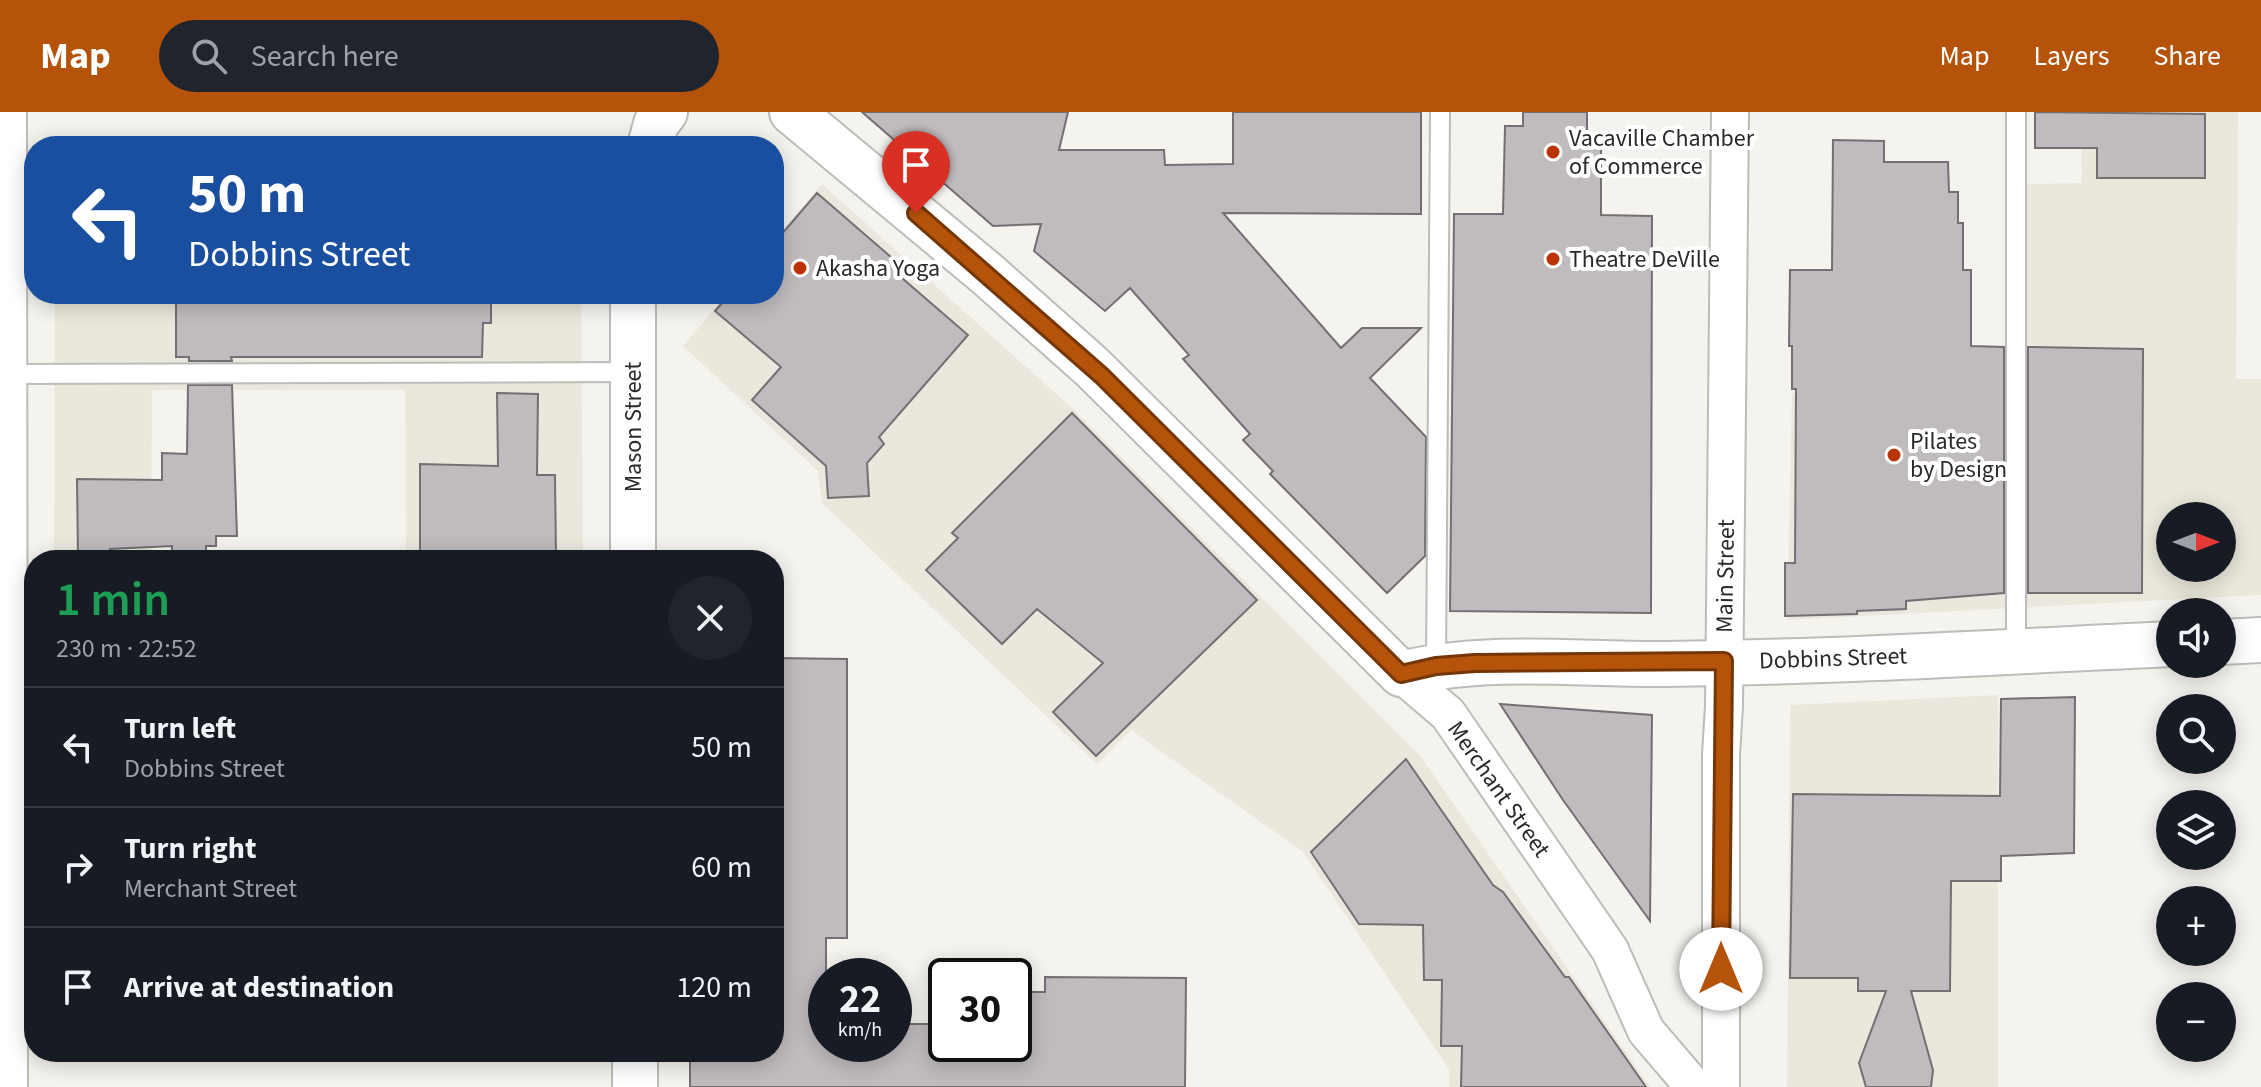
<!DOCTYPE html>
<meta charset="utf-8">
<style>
body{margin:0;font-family:"Source Sans 3",sans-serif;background:#20242c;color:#f1f3f6;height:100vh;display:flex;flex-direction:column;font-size:30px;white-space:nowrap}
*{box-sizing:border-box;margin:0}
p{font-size:26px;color:#9ea1a6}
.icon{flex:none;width:44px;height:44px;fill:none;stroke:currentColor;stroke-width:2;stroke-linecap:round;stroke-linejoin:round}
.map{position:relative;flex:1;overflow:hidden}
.side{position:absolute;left:24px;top:438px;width:760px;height:512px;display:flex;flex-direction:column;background:#171b24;border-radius:32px;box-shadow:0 4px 20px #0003}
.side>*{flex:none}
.guide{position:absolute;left:24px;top:24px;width:760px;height:168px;border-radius:32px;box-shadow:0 4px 20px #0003;background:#1a4fa0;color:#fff;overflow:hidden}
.needle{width:52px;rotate:90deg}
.tools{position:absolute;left:2156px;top:390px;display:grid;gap:16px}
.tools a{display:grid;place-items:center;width:80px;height:80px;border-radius:50%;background:#171b24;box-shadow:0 4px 20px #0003;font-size:40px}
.speed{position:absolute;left:808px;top:846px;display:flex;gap:16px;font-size:40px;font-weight:700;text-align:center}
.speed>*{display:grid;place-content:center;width:104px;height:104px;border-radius:50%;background:#171b24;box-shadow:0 4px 20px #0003;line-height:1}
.speed small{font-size:20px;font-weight:400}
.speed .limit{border:4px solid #111;border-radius:12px;background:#fff;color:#111}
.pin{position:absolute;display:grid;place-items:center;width:68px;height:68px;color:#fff;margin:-82px -34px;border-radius:50% 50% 50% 0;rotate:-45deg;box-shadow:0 0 8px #0007}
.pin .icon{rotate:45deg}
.me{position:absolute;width:88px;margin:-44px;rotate:0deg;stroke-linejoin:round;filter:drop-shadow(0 0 6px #0008)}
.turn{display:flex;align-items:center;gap:28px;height:168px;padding:0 32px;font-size:36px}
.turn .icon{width:104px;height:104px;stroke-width:2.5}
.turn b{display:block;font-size:56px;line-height:68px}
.round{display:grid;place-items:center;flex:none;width:84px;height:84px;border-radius:42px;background:#20242c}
.headline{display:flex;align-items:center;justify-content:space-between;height:136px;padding:0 32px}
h1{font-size:48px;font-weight:600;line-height:60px;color:#1e9e55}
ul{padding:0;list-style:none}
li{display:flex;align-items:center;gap:24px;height:120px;padding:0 32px;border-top:2px solid #363941}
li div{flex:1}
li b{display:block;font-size:30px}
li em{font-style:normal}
header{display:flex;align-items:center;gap:48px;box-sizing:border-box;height:112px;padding:0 40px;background:#b45309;color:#fff}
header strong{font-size:38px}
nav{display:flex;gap:44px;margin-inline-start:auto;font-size:28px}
.search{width:560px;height:72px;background:#20242c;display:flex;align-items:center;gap:20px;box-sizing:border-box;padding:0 28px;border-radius:44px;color:#9ea1a6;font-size:30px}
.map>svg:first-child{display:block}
.built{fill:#eae8dc;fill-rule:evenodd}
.building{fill:#bfbbbe;stroke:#736f72;stroke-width:2}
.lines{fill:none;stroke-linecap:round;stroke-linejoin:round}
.service-casing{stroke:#bdbcb8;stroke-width:22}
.minor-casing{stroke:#bdbcb8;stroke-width:40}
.secondary-casing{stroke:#bdbcb8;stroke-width:48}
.service{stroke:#fff;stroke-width:18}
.minor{stroke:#fff;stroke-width:36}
.secondary{stroke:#fff;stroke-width:44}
.route-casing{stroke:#753606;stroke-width:20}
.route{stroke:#b45309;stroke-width:14}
.poi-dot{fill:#bc3302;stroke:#fff;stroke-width:3}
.labels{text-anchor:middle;stroke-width:8;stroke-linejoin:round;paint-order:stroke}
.poi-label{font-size:24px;fill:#2a2a28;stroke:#fff;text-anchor:start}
.street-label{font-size:24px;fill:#2a2a28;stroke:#fff}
</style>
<header>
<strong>Map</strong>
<div class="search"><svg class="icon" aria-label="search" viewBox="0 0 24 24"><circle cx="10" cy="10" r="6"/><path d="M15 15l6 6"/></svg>Search here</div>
<nav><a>Map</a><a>Layers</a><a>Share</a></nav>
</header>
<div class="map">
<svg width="2261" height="975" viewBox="0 0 2261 975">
<rect width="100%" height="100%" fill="#f4f3ee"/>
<path class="built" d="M2081,0h157l-2,267h25v216l-474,25 5,-227 234,1 1,-210 55,-1zM2170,404h52v52h-52z
M822,72l251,225 348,348 229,330h-201v-18l-146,-217 -172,-122 -34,34 -275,-261 -4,-32 -135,-125 44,-52h47v-54z
M55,182h526l2,266h-177l-1,-170h-253l-1,170h-97z
M1998,583v392h-211l3,-382z"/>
<path class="building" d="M862,0h206l-9,38h105l1,15 68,-1v-52h188v102l-198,-1 118,135 21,-20h59l-51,50 56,59 -1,119 -38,37 -117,-119 3,-3 -30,-31 7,-6 -67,-75 6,-4 -59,-67 -25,23 -71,-60 7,-27 -48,2z
M1523,0h64v24h14v79l51,1 -1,397 -201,-2 4,-397h49l2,-88h18z
M2035,0l170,2v64h-108v-30h-62z
M1833,28l51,1v21h64l1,30h9v31h5v47h8v76l33,1v246l-98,8v8l-49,2v3l-72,2v-53h10l1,-174h-4v-43h-3l1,-76h42z
M817,81l90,78 -5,7 66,57 -89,102 5,7 -17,19 2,33 -41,2 -2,-32 -74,-66 29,-33 -66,-56 15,-17h44v-51z
M176,182h315v29h-8l-1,34h-251l1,4h-43v-4h-13z
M2028,235l115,2 -1,244h-114z
M188,273h44l5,151h-21v10h-10v10h-34v-10l-62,3v10h-32l-1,-80 85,1v-27l25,1z
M497,281l41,1 -1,81h18l1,83 -136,-2v-92l78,2z
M1072,301l185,187 -161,156 -43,-44 50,-49 -66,-54 -35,35 -76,-74 32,-32 -6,-5z
M774,546l73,1v279h-21v106h68v-20h52v20h68v-52h31v-15l141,1 -1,109h-495v-35h84z
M2075,585l-1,156 -73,3v25h-50l-1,110h-39l22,79 -2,17h-65l-7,-24 27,-72h-28v-13h-68l3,-184 207,2 1,-97z
M1500,592l152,11 -2,206 -87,-121z
M1406,647l87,126 10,7 62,85h4l77,110h-185l1,-41h-21l1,-66h-18l-1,-55 -64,-1 -48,-72z"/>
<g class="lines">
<defs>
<path id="service" d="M2016,0v540
M9,262l623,-2
M1436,554l4,-554
M3,795l31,2"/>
<path id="minor" d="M8,0l1,975
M1401,562l47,40 162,236 36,81 48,56
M1721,975v-332l3,-49 6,-594"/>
<path id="secondary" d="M792,0l194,161 106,94 309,307c86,-21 178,-9 266,-10 168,-2 336,-12 503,-20
M650,34l6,-22 9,-12
M633,182v266
M2222,530l39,-2
M635,975v-35"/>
</defs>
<use href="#service" class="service-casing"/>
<use href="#minor" class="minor-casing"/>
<use href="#secondary" class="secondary-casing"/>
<use href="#service" class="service"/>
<use href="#minor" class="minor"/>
<use href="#secondary" class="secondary"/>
</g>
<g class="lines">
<defs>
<path id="route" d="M916,101l186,163 299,298 35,-8 39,-3 249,-2 -3,308"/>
</defs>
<use href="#route" class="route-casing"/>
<use href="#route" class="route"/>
</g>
<g class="poi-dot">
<circle cx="1553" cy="40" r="8"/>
<circle cx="1553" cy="147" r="8"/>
<circle cx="800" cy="156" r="8"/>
<circle cx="1894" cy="343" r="8"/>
</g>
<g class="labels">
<g class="poi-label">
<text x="1569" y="34">Vacaville Chamber<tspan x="1569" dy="28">of Commerce</tspan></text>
<text x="1569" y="155">Theatre DeVille</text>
<text x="816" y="164">Akasha Yoga</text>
<text x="1910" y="337">Pilates<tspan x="1910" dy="28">by Design</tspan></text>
</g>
<g class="street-label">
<text transform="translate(633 315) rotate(-90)" y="8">Mason Street</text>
<text transform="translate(1725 464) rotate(-89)" y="8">Main Street</text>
<text transform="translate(1833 546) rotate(-2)" y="8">Dobbins Street</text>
<text transform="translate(1499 677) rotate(55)" y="8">Merchant Street</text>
</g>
</g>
</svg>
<div class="tools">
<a><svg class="needle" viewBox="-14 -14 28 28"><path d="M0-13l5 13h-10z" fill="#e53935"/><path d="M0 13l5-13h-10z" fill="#9ea1a6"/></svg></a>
<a><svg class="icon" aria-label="sound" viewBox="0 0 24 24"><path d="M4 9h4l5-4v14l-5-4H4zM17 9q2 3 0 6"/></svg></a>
<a><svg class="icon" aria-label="search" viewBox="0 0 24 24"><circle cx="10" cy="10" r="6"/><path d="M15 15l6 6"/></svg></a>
<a><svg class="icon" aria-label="layers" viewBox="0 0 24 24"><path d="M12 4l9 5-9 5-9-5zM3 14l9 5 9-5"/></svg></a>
<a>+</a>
<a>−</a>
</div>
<div class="speed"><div>22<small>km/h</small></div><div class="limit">30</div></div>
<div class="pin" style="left:916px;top:101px;background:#d93025"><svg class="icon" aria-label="arrive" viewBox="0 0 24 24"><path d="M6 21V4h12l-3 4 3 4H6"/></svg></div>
<svg class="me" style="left:1721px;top:857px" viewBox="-20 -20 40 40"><circle r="19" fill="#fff"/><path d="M0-13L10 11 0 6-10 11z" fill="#b45309"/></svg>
<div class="guide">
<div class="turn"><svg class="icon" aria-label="left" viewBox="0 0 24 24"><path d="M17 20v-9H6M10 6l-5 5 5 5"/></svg><div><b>50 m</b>Dobbins Street</div></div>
</div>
<section class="side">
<div class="headline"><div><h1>1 min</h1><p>230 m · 22:52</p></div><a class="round"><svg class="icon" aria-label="close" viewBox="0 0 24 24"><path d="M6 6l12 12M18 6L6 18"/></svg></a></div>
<ul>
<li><svg class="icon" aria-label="left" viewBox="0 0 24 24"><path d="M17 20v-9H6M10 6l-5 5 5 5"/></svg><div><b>Turn left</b><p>Dobbins Street</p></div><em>50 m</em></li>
<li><svg class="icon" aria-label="right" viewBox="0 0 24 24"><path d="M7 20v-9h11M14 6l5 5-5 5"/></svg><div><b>Turn right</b><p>Merchant Street</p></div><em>60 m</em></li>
<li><svg class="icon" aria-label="arrive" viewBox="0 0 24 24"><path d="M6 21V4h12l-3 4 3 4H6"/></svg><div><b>Arrive at destination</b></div><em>120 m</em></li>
</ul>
</section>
</div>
